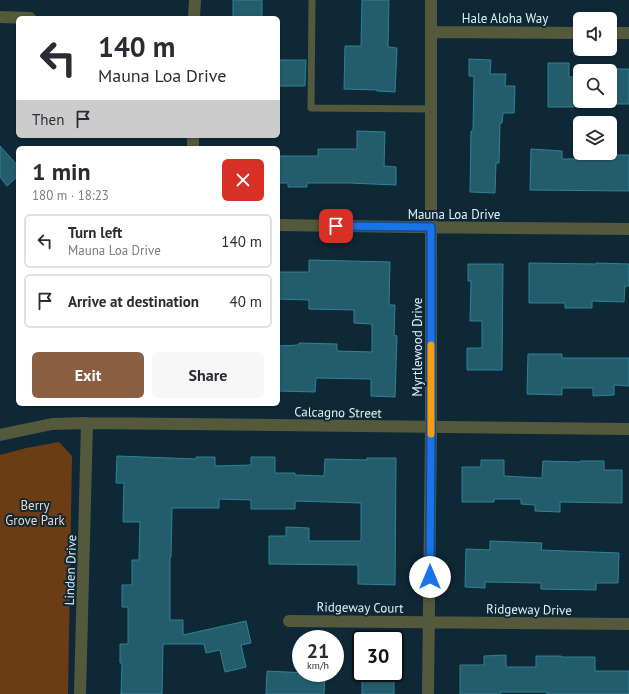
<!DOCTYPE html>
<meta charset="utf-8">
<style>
body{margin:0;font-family:"PT Sans",sans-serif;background:#f7f7f7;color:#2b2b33;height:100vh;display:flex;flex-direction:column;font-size:15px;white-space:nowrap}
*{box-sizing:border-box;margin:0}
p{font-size:13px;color:#7c7c81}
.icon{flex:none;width:22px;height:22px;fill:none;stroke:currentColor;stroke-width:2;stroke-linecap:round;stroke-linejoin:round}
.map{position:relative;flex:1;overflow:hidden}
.panel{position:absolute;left:16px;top:146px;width:264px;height:260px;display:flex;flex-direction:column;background:#fff;border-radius:6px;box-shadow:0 1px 3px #0004}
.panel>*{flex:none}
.banner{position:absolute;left:16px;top:16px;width:264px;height:122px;border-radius:6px;box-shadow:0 1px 3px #0004;background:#fff;color:#2b2b33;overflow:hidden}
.fabs{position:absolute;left:573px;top:12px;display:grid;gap:8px}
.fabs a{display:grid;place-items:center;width:44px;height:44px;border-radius:6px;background:#fff;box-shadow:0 1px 3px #0004;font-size:20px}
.speed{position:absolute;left:292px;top:630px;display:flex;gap:8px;font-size:20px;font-weight:700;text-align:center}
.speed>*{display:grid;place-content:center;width:52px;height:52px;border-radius:50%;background:#fff;box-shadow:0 1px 3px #0004;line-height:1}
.speed small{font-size:10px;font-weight:400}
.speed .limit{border:2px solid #111;border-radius:6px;background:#fff;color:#111}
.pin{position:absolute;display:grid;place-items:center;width:34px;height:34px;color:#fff;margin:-17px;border-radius:8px;box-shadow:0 2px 6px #0006}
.me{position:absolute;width:44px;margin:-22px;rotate:0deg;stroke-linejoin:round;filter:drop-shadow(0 0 3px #0008)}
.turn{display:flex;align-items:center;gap:14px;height:84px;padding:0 16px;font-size:18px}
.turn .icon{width:52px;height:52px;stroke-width:2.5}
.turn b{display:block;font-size:28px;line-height:34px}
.then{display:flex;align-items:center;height:38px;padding:0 16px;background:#0003;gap:8px;font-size:15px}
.round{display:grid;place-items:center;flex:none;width:42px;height:42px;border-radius:6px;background:#f7f7f7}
.overview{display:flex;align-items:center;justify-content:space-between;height:68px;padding:0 16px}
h1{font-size:24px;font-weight:700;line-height:30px}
.button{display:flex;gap:8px;margin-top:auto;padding:8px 16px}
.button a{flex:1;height:46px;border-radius:6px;background:#895e41;color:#fff;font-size:16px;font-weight:700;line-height:46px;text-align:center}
.button a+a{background:#f7f7f7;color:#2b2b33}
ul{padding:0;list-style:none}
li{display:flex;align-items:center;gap:12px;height:54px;margin:0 8px 6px;padding:0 8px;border:2px solid #e1e1e2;border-radius:6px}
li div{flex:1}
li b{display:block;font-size:15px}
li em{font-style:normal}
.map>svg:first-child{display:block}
.green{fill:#6c3c14}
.building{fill:#235d6b;stroke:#2f8397}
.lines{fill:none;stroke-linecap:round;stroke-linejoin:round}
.lane{stroke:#54593c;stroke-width:7}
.street{stroke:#54593c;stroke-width:12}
.route-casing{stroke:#114b97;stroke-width:10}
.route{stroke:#1a73e8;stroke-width:7}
.slow{stroke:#f59e0b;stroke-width:7}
.labels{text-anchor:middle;stroke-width:4;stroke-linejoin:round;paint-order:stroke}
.street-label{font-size:13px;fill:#e2f1fb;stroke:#0e2836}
.park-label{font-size:13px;fill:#fad6bd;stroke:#0e2836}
</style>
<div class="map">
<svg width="629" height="694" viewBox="0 0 629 694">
<rect width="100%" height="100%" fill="#0e2836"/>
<path class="green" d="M59,442l13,14 -4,238h-68v-239l26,-7z"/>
<path class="building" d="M233,0h29v18h-29z
M362,0h27l-1,47 9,1 -2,44 -18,-1v-1l-33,-1 1,-43h16z
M469,59l22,1 -1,14h16l-1,12h10l-1,27h-11l-1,10h-2l-1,40h-3l-1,30 -25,-1 1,-61h2l1,-55h-5z
M278,60h28l-1,26h-27z
M548,63h21v14h11v25h-6v5h-26z
M611,69h18v35h-18z
M357,131l28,1 -1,34 12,1v18l-47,-2h-42v4h-19v-4h-10v-27h40v-7h39z
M0,146l18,20v10l-11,10 -7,-9z
M531,149l31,2v8h35v-6l15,1v1h17v36l-99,-1z
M309,260l81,2 -1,43h6l-1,30 3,1 -2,61 -24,-1v-17l-55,-1 -1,14 -37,-1v-45l21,-1v-2l38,1v7l35,1v-28l-18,-1v-13l-45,-1v-9l-31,-1v-27h31z
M529,263l67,1v-1l33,1v22h-4l-1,16 -32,-1v7h-27v-5h-36z
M468,264h35l-1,106h-35v-22h15v-27h-12l1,-40h-3z
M528,354h34v4h67v28l-15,-1v10l-21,1v-8h-31v7l-35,-1z
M117,456l79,3v-2h19v9l36,-1v-8h24v16h20v2l29,1 1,-17 42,1v-2h29l-1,127 -37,-1v-19l-89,-1v-28h17v-9l23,1v13h52v-38l-66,-2v8h-44v-9l-32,-1v9h-47l-1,49h-1v63h13v15l63,-14 5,22 -10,2 5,22 -21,5 -5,-22 -14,3 -2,-9h-41l-1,50h-41l1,-31h-2v-19h8v-37h-6v-22h10v-25h7l1,-38h-17l1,-39h-8z
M481,460h23v16l38,2 1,-17 37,1v-1h24v9h18v33l-62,-1v10l-25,-1v-6l-14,-1v-5h-27v3h-32v-35h19z
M490,541l52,2 -1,7 78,3 -1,30h-22v7l-55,-1v-6l-56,-1v6l-20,-1 1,-38 24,1z
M506,655v12h30v-11h25v1h34v14h34v23h-82v-2h-47v2h-40v-29h24v-9z
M267,671l58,3 -1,20h-58z
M362,673h32v21h-32z"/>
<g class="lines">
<path class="lane" d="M312,0l-1,108 120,1"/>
<path class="street" d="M0,17l30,1
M194,18l1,-18
M431,32l149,1
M610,33h19
M193,148v-12
M278,225l132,2 219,2
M0,435l52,-11 35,-1 542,6
M289,621l340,3
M80,694l7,-271
M428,694l3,-267v-427"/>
</g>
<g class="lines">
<defs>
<path id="route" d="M336,226l95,1v200l-1,150"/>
</defs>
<use href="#route" class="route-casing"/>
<use href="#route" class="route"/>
<path class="slow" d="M431,434v-89"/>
</g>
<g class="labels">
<g class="street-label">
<text x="505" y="23">Hale Aloha Way</text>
<text x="454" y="219">Mauna Loa Drive</text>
<text transform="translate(417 347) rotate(-90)" y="5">Myrtlewood Drive</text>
<text transform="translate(338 412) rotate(1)" y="5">Calcagno Street</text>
<text transform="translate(70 570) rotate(-88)" y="5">Linden Drive</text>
<text transform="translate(360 607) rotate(1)" y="5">Ridgeway Court</text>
<text transform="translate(529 609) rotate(1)" y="5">Ridgeway Drive</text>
</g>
<g class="park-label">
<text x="35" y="510">Berry<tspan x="35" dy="15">Grove Park</tspan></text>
</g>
</g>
</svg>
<div class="fabs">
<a><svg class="icon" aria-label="sound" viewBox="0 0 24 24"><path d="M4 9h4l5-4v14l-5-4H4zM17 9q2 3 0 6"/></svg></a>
<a><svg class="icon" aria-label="search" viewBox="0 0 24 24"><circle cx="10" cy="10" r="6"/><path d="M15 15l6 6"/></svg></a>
<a><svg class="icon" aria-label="layers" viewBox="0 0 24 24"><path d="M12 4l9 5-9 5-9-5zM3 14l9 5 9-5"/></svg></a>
</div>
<div class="speed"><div>21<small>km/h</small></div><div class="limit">30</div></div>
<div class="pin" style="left:336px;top:226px;background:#d93025"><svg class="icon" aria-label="arrive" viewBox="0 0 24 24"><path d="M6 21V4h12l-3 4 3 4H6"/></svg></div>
<svg class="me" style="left:430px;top:577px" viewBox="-20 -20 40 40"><circle r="19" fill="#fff"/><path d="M0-13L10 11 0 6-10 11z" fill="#1a73e8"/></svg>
<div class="banner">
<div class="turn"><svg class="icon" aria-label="left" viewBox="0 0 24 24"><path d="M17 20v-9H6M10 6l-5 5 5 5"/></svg><div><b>140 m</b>Mauna Loa Drive</div></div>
<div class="then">Then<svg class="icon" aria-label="arrive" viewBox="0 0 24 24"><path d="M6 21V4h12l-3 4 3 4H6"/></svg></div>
</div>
<section class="panel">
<div class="overview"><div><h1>1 min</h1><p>180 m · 18:23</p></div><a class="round" style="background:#d93025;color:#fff"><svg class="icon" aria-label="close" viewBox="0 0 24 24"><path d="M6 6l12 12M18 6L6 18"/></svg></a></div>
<ul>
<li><svg class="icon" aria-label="left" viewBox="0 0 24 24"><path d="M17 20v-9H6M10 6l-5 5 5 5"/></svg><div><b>Turn left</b><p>Mauna Loa Drive</p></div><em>140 m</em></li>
<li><svg class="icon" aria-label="arrive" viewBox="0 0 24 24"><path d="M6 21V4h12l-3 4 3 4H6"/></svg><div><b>Arrive at destination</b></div><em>40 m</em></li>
</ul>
<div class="button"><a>Exit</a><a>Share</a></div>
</section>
</div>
